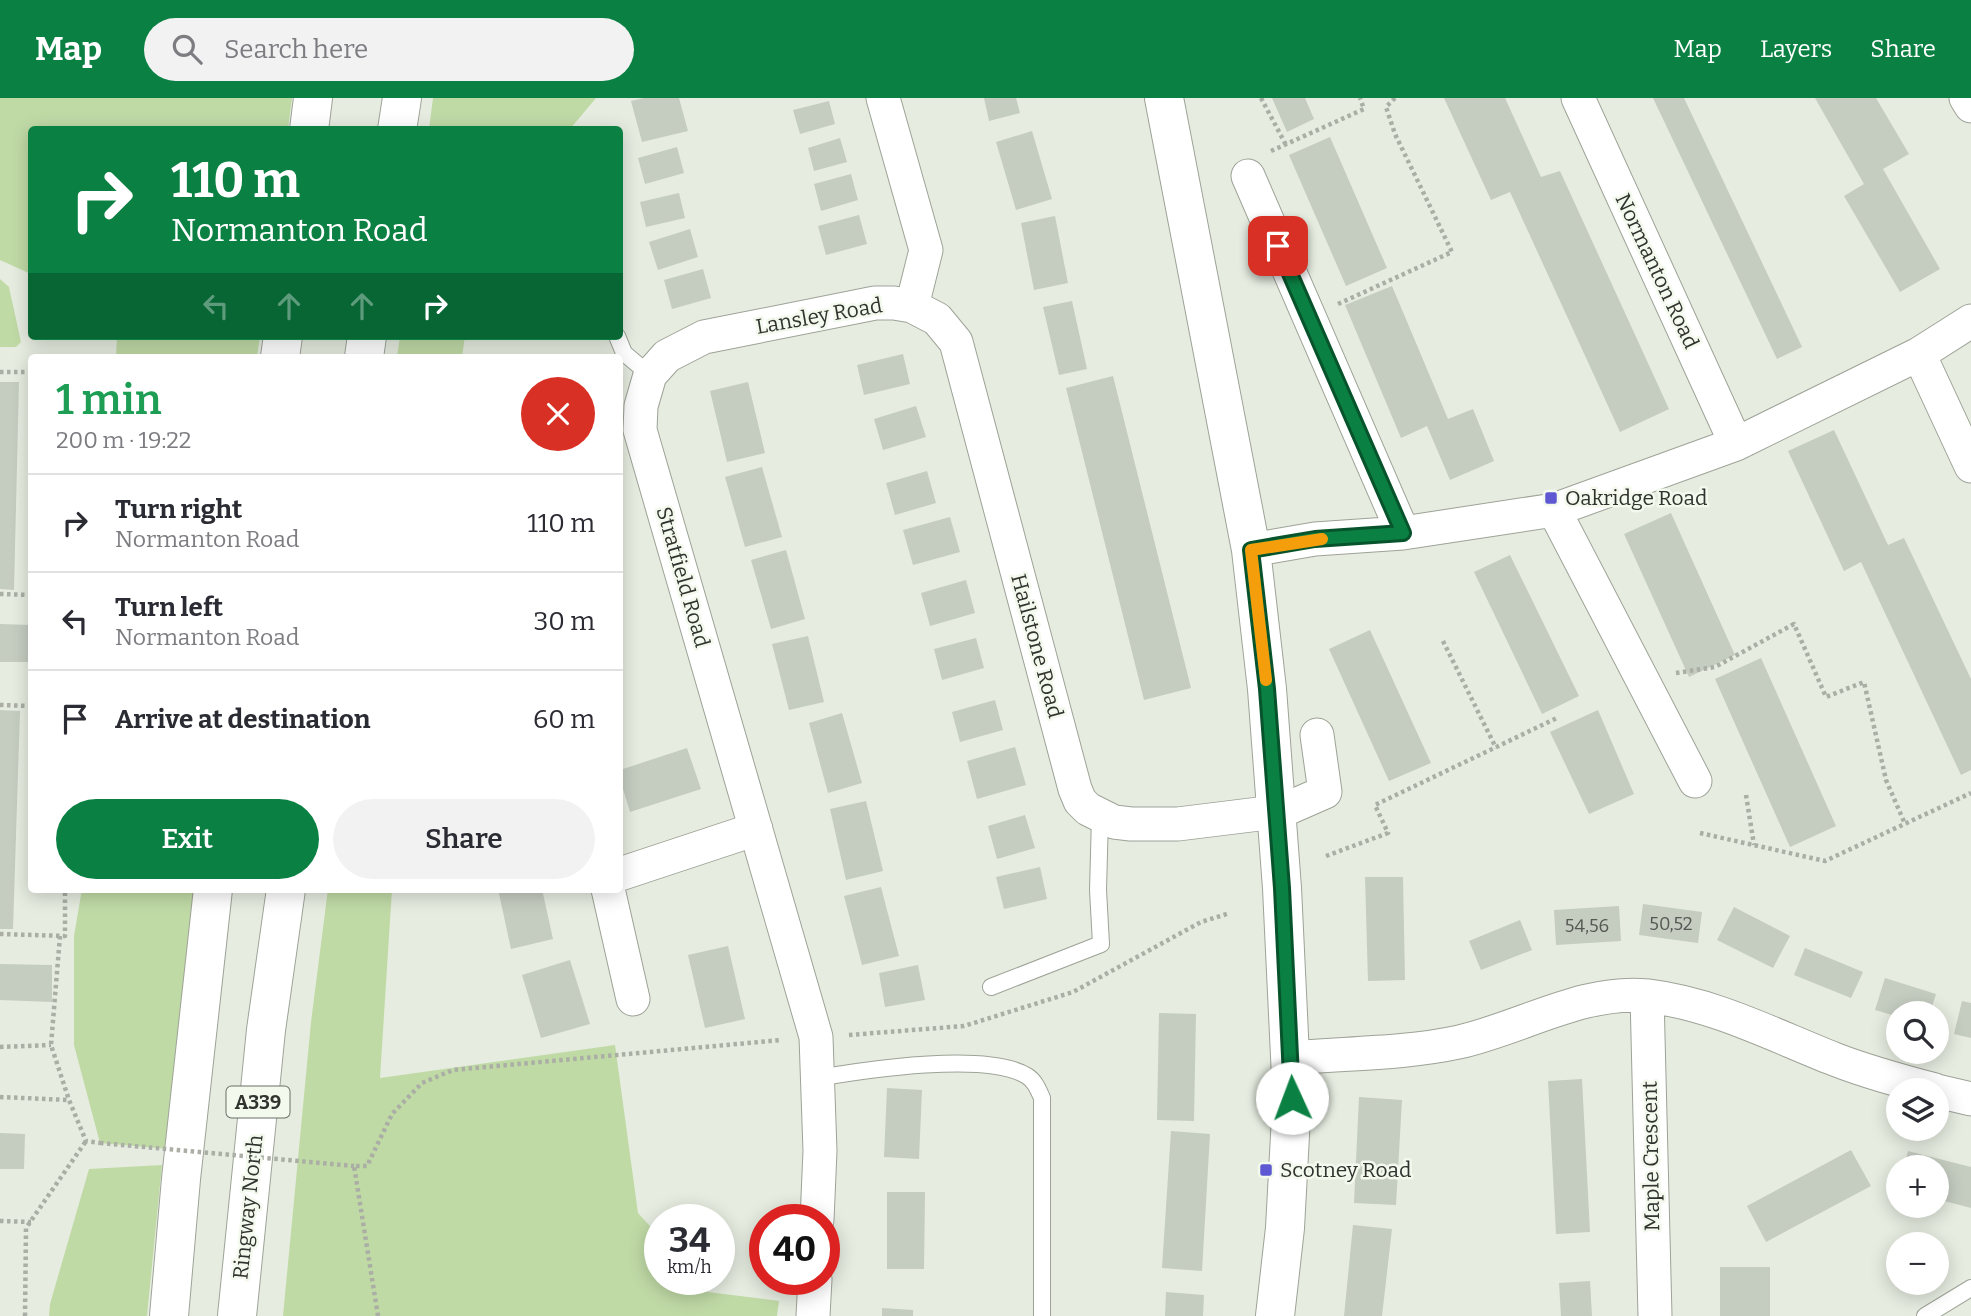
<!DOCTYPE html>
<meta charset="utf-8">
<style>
body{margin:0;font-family:Bitter,serif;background:#f2f2f3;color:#2b2b33;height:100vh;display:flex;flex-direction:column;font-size:26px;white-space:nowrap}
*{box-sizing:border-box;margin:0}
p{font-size:23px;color:#7c7c81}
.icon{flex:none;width:38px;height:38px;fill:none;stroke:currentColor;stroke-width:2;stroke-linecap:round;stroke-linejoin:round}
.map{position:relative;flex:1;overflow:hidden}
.sheet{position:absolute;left:28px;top:256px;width:595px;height:539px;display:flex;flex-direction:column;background:#fff;border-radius:7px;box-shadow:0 4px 18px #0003}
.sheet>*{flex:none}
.hud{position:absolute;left:28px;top:28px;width:595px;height:214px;border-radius:7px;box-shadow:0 4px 18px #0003;background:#0b8043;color:#fff;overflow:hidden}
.controls{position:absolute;left:1886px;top:903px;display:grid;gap:14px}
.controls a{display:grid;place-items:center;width:63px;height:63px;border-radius:50%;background:#fff;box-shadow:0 4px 18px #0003;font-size:35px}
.speed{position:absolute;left:644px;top:1106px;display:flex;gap:14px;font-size:35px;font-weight:700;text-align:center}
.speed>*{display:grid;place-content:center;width:91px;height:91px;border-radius:50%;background:#fff;box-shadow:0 4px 18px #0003;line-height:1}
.speed small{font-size:18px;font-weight:400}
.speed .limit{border:10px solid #d22;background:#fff;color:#111}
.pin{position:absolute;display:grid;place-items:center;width:60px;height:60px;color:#fff;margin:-30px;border-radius:14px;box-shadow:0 4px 10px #0006}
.me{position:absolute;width:77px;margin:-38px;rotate:358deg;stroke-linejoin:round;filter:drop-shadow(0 0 5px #0008)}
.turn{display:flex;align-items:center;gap:24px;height:147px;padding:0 28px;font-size:32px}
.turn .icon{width:91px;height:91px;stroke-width:2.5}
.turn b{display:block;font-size:49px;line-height:60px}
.lanes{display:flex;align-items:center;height:66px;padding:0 28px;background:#0003;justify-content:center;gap:35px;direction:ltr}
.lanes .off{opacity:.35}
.round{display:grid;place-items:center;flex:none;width:74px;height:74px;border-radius:37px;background:#f2f2f3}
.overview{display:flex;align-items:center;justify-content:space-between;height:119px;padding:0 28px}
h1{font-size:42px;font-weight:600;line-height:52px;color:#1e9e55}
.action{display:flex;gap:14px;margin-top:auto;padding:14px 28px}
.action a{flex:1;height:80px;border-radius:42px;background:#0b8043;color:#fff;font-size:28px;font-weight:600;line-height:80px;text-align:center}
.action a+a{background:#f2f2f3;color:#2b2b33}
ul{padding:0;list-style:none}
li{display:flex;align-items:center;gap:21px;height:98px;padding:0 28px;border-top:2px solid #e1e1e2}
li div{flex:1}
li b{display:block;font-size:26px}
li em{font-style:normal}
header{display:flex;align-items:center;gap:42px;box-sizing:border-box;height:98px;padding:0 35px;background:#0b8043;color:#fff}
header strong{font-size:33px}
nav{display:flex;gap:38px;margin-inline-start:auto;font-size:24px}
.search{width:490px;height:63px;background:#f2f2f3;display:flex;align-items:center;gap:18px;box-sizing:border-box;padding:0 24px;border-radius:38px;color:#7c7c81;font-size:26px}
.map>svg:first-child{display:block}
.green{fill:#c0daa6}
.building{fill:#c5ccc0}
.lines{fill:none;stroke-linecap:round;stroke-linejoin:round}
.lane-casing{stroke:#9da397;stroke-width:18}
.street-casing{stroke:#9da397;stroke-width:35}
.secondary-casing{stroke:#9da397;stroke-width:40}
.highway-casing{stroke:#9da397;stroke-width:40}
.path{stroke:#aaaea5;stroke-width:4.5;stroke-dasharray:3.5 3.5;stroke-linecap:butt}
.lane{stroke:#fff;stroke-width:16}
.street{stroke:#fff;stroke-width:33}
.secondary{stroke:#fff;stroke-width:38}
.highway{stroke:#fff;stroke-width:38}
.path-bridge{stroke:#aaaea5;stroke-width:4.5;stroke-dasharray:3.5 3.5;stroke-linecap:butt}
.route-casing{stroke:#07532c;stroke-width:18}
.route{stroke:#0b8043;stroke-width:12}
.slow{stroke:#f59e0b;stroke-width:12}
.poi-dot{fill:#5e59d2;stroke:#f3f9ed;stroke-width:2.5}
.labels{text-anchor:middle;stroke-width:5;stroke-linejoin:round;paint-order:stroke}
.number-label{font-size:18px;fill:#565953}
.shield{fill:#f3f9ed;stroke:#6b6e68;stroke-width:2}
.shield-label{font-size:19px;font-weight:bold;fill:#31332f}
.street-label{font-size:21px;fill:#31332f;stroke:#f3f9ed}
.poi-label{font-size:21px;fill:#31332f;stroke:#f3f9ed;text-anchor:start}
</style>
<header>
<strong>Map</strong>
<div class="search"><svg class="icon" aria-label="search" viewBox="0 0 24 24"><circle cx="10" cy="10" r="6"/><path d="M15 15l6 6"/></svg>Search here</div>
<nav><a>Map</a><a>Layers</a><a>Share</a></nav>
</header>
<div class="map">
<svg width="1971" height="1218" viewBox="0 0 1971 1218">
<rect width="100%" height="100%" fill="#e6ece0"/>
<path class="green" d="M0,0h292l-4,31 -256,1 -1,144 -31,-14z
M433,0h163l-26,31h-141z
M0,181l9,8 12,55 -5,5h-16z
M117,238h143l-3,21h-141z
M400,238h65l-3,21h-65z
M82,791h116l-29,260 -69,-6 -26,-98v-109z
M328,791h64l-12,189 235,-33 23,168 22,24v42h37l11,13 71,9 -2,15h-494l28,-294z
M162,1067l-15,151h-98l1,-12 39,-135z"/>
<path class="building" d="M644,0h35l9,33 -46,11 -11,-41z
M984,0h32l4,15 -31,8z
M1272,0h33l9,21 -27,13z
M1444,0h61l36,79 19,-6 109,238 -49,23 -110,-240 -19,8z
M1653,0h31l118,249 -25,12z
M1815,0h61l33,56 -26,15 57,100 -40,23 -56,-96 20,-12z
M829,3l6,23 -35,10 -7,-24z
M1032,33l20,68 -36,11 -20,-68z
M1330,39l57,131 -41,18 -57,-131z
M840,40l7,24 -33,9 -6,-23z
M677,49l7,26 -39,11 -7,-26z
M851,76l7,26 -37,11 -7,-27z
M679,95l6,25 -39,9 -6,-25z
M859,117l8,29 -41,11 -8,-29z
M1055,118l13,67 -34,7 -13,-67z
M690,131l8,28 -40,13 -9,-28z
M703,171l8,29 -39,11 -8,-29z
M1392,188l56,133 25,-10 21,52 -44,19 -23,-54 -26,12 -56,-133z
M1072,203l15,68 -28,6 -16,-68z
M903,256l7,30 -46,11 -7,-30z
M1113,278l78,312 -47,12 -78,-312z
M0,284h19l-5,208 -14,-1z
M748,284l17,71 -38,9 -17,-71z
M916,308l10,31 -43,13 -9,-31z
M1834,332l54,115 16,-7 67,141v91l-10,5 -100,-213 -17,9 -56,-120z
M762,369l20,70 -37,10 -20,-70z
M927,373l9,32 -41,12 -9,-32z
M1671,415l64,142 -46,22 -65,-143z
M950,419l10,35 -47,13 -10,-35z
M786,452l19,69 -34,10 -20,-69z
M1510,457l69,141 -37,18 -68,-142z
M966,482l9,33 -45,13 -9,-33z
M0,526l32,1v37h-32z
M1370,532l61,133 -42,18 -60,-132z
M808,538l16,66 -35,8 -17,-66z
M976,540l8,30 -42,12 -8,-31z
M1761,560l75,168 -46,21 -75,-168z
M995,602l8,30 -43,12 -8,-30z
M0,612l20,1 -7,218h-13z
M1598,612l36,84 -45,20 -39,-82z
M842,615l20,70 -34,10 -19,-70z
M1015,649l11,38 -49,14 -10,-38z
M687,650l14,41 -71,23 -10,-33v-9z
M866,703l17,70 -37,9 -16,-71z
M1025,717l10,33 -38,11 -9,-33z
M1040,769l7,32 -43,10 -8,-32z
M1365,779h38l2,103 -37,1z
M881,789l18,69 -37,9 -18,-69z
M498,791h44l11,50 -42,10z
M1643,806l59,8 -4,31 -59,-8z
M1619,808l2,35 -65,4 -2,-35z
M1734,809l56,29 -17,32 -56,-28z
M1520,822l12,30 -51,20 -12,-29z
M728,848l17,73 -40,9 -17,-73z
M1805,850l58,24 -12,26 -57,-23z
M570,862l20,64 -49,14 -19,-63z
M0,866l52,1v37l-52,-2z
M918,867l7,35 -40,7 -6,-34z
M1885,880l51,16 -6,19h-31v4l-24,-7z
M1962,903l9,2v35l-17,-4z
M1159,915l37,1 -2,107 -37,-1z
M1582,981l8,153 -34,2 -8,-153z
M887,990l35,2 -3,69 -35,-2z
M1359,999l43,3 -6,105 -42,-2z
M1171,1033l39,3 -8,137 -40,-3z
M0,1035l25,1 -1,35h-24z
M1851,1052l20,36 -105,56 -19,-36z
M1908,1053l63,16v41l-34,-9v-32h-33z
M887,1094h38l-1,77h-37z
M1353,1127l39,4 -10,87h-38z
M1720,1169h50v49h-50z
M1590,1183l2,35h-31l-2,-33z
M1166,1194l38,3 -1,21h-38z
M882,1210l31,2v6h-31z"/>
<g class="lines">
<defs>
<path id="lane" d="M617,238l7,17 26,22
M991,889l110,-43 -3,-54 2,-73
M818,980c47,-8 169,-27 209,-2 8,5 11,13 15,22v218
M1925,1218l46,-28"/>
<path id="street" d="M883,0l43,152 -14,56
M1578,0l158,346
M1966,0l5,8
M1248,78l155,357
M1919,256l52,112
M1554,412l141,271
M1251,452l64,-11 88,-6 151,-23 182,-66 183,-90 52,-33
M620,776l136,-45
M608,791l25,110
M1647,898l8,320
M1290,960c56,-5 114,-4 169,-16 63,-14 124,-53 189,-46 66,8 125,39 186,63 33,13 67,22 101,31
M1937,993l34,8
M817,1122l3,-69 -4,-114 -176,-607 1,-24 9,-31 17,-19 37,-19 171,-34h19l18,3 25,13 19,23 119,447 5,12 8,8 26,13 17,2h47l89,-11 17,-3 41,-18 -8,-57
M813,1218l2,-37"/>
<path id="secondary" d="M1164,0l87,452 16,139 15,199 10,210 -7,130 -10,88"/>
<path id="highway" d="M309,32l4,-32
M397,32l5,-32
M280,259l3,-21
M364,259l3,-21
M169,1218l12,-137 32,-290
M237,1218l29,-286 20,-141"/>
</defs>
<use href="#lane" class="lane-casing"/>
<use href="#street" class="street-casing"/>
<use href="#secondary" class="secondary-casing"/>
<use href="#highway" class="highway-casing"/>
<path class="path" d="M1261,0l25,47
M1271,53l93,-42 -4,-11
M1338,206l114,-52 -57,-118 -9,-27 9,-9
M0,274h32
M0,496l32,1
M1443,543l53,107
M1676,575l39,-6 79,-43 32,73 38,-15 22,98 19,44
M0,607l32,1
M1746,697l8,50
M1700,735l125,28 146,-68
M1326,758l62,-23 -13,-28 184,-88
M0,836l65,2v-47
M60,838l-9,109 18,55 17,41 14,2
M849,937l115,-9 109,-34 128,-70 29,-9
M0,949l51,-2
M0,999l69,3
M0,1123l31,1
M25,1218l1,-88 60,-87
M378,1218l-24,-150h13l25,-52 30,-31 31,-13 328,-30"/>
<use href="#lane" class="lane"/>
<use href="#street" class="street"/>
<use href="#secondary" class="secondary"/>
<use href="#highway" class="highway"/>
<path class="path-bridge" d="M100,1045l254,23"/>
</g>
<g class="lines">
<defs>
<path id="route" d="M1278,148l125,287 -88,6 -64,11 16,139 15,199 10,210"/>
</defs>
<use href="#route" class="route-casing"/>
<use href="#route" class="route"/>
<path class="slow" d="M1266,582l-15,-130 71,-11"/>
</g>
<g class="poi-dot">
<rect x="1544" y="393" width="14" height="14" rx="3.5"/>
<rect x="1259" y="1065" width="14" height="14" rx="3.5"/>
</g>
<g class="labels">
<g class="number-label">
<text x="1671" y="832">50,52</text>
<text x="1587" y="834">54,56</text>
</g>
<rect class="shield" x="226.5" y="988.5" width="63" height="31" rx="5"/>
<g class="shield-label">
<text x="258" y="1011">A339</text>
</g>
<g class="street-label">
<text transform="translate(1657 173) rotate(65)" y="7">Normanton Road</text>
<text transform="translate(819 218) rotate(-10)" y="7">Lansley Road</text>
<text transform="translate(683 479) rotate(74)" y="7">Stratfield Road</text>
<text transform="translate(1037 548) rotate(75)" y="7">Hailstone Road</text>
<text transform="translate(1651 1058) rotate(-91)" y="7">Maple Crescent</text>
<text transform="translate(248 1109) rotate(-84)" y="7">Ringway North</text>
</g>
<g class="poi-label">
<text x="1565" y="407">Oakridge Road</text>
<text x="1280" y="1079">Scotney Road</text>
</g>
</g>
</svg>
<div class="controls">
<a><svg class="icon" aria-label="search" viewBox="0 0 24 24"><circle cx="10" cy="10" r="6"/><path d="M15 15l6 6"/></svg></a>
<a><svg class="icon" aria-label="layers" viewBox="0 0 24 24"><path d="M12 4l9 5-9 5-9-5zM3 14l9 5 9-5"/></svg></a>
<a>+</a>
<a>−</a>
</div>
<div class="speed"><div>34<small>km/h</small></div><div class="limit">40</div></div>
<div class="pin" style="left:1278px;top:148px;background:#d93025"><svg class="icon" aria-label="arrive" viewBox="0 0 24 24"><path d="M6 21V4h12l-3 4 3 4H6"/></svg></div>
<svg class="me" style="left:1292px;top:1000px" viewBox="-20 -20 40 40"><circle r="19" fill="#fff"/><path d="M0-13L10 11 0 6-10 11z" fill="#0b8043"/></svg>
<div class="hud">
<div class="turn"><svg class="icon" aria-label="right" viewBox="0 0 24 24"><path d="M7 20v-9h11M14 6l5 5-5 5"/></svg><div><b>110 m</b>Normanton Road</div></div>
<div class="lanes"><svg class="icon off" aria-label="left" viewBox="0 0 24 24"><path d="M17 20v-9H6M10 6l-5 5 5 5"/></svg><svg class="icon off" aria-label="ahead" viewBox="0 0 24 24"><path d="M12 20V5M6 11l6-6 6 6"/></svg><svg class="icon off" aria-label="ahead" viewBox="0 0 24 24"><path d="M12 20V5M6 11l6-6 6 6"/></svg><svg class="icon" aria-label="right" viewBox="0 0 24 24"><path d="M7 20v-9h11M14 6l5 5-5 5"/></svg></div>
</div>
<section class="sheet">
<div class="overview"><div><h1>1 min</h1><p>200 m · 19:22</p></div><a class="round" style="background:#d93025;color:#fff"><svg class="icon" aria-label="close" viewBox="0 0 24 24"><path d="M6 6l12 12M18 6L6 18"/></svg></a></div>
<ul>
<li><svg class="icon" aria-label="right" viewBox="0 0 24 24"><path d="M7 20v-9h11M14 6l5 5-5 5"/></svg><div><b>Turn right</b><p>Normanton Road</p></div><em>110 m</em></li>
<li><svg class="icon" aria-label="left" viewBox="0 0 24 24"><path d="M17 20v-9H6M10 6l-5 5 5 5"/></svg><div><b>Turn left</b><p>Normanton Road</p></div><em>30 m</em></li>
<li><svg class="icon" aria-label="arrive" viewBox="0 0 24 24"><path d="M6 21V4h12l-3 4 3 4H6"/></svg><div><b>Arrive at destination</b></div><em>60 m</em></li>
</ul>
<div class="action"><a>Exit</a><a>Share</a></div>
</section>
</div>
